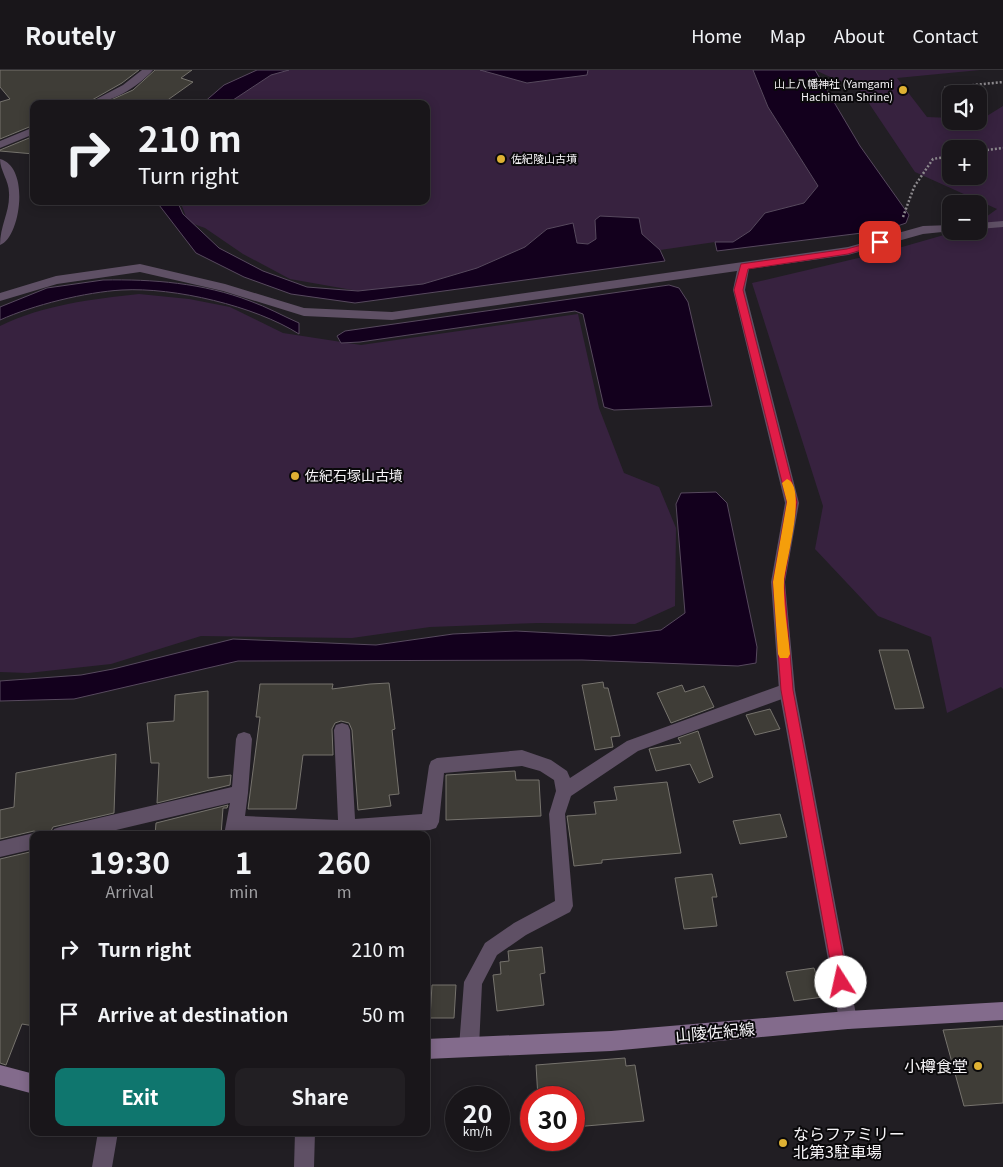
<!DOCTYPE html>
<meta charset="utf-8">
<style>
body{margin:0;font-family:Georgia,"Noto Sans JP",serif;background:#221f23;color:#f1f3f6;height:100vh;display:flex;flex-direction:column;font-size:19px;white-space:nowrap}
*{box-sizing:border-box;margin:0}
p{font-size:16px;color:#9f9fa2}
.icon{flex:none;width:28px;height:28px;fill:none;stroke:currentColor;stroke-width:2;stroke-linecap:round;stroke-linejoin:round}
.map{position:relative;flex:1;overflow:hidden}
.side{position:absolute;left:30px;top:761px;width:400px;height:305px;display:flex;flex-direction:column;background:#19161a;border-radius:10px;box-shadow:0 2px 12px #0003,0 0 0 1px #373539}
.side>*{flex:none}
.banner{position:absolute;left:30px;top:30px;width:400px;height:105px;border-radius:10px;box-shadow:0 2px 12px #0003,0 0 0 1px #373539;background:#19161a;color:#f1f3f6;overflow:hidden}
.fabs{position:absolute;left:942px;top:15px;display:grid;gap:10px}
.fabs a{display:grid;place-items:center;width:45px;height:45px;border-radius:10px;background:#19161a;box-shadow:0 2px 12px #0003,0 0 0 1px #373539;font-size:25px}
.speed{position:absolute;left:445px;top:1016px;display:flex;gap:10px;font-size:25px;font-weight:700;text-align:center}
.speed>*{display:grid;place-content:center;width:65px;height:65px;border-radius:50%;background:#19161a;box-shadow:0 2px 12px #0003,0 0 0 1px #373539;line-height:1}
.speed small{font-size:12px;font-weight:400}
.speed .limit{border:8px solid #d22;background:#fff;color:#111}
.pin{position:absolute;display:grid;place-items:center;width:42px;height:42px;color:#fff;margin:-21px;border-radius:10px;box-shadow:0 2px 8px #0006}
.me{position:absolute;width:55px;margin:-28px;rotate:350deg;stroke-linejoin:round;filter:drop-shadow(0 0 4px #0008)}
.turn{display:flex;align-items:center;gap:18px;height:105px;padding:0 25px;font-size:22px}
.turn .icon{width:65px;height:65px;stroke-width:2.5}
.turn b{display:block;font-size:35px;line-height:42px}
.eta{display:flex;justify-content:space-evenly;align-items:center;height:85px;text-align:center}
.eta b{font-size:30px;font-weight:700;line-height:35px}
.action{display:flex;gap:10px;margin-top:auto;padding:10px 25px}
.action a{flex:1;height:58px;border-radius:10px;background:#0f766e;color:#fff;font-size:20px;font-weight:700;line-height:58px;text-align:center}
.action a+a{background:#221f23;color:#f1f3f6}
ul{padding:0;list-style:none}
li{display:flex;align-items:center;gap:15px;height:65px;padding:0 25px}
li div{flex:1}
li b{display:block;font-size:19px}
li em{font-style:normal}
header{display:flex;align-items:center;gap:30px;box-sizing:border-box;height:70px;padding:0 25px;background:#19161a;border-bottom:1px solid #373539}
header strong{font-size:24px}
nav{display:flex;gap:28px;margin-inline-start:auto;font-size:18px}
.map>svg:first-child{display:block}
.green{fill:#37223f;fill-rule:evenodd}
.water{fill:#13001d;stroke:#57495e}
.building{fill:#3f3d37;stroke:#76736d}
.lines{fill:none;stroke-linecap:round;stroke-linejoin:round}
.path{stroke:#8c898d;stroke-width:2.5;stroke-dasharray:2 2;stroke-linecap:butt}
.lane{fill:#5f5065;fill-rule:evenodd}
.street{fill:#5f5065;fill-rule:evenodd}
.secondary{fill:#836b8c;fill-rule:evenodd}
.route{fill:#e11d48;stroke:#92132f}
.slow{fill:#f59e0b}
.poi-dot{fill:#deb133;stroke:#0a090b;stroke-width:2}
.labels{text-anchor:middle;stroke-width:4;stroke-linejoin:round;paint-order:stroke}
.far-poi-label{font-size:11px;fill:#f6f4f7;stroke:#0a090b;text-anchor:end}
.poi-label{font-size:14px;fill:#f6f4f7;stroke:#0a090b;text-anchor:start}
.near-street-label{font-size:16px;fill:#f6f4f7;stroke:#0a090b}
.near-poi-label{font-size:16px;fill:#f6f4f7;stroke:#0a090b;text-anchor:end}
</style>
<header>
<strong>Routely</strong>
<nav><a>Home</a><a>Map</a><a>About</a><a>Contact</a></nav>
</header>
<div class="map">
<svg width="1003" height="1097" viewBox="0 0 1003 1097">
<rect width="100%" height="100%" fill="#211e23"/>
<path class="green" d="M282,0h201l44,13 59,-8 2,-5h165l15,37 50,79 -14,17 -39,10 -15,18 -17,11h-18l-55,8 -18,-16 -47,-14 1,19 -8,5 -11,-1 -4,-19 -26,5 -22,18 -48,21 -54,16 -65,7 -68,-12 -47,-25 -38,-26 -17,-6 -8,-21h246v-97h-208l9,-9z
M815,0h165l-83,8 30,39 24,1v3h28v-2h3l21,-13v583l-2,-2 -54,26 -16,-76 -53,-21 -63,-67 8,-43 -71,-223 136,-32 70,-20h21v-9l18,-13 -82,-37 -59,-88 -17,-3zM951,79h28v27h-28z
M139,224l50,5 41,8 53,26 78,12 217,-31 21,94 25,65 35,14 17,41 -1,78 -40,18 -97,-1 -108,4 -78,11 -151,-2 -90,28 -83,9 -28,-1v-346c43,-21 92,-27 139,-32z"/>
<path class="water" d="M257,0h32l-18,5 -44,29h-25l22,-19z
M480,0h108l-1,5 -60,8z
M753,0h62l45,76 49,69 -3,8 -20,7 -169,21 -2,-9h18l17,-11 15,-18 39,-10 14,-17 -50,-79z
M156,131h21l6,13 36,34 44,23 44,16 51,4 65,-7 54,-16 48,-21 22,-18 26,-6 4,20 11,1 8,-5 -1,-19 5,-4 39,2 3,16 18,16 5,11 -310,42 -64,-9 -47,-17 -48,-24z
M103,210c50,-1 100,3 147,21 17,6 33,15 49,22v11c-44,-28 -125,-47 -177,-44 -36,2 -89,15 -122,30v-13l47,-19z
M669,215l10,3 9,14 24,104 -98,4 -10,-3 -21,-93 -8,-3 -215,31 -19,1 -4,-7 8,-5z
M716,422l11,11 30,144 -1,16 -18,3 -156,-6 -344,1 -164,38 -74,2v-20l81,-6 32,-6 120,-30 143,6 77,-11 63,-3 94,5 51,-6 24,-17 -9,-109 5,-11z"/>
<path class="building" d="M0,0h139l-17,13 -37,21h-51v21l-34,14v-37l10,-3 -10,-12z
M155,0h37l-11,8 12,4 -31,22h-60l31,-14z
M34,66v18l-34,-3v-1z
M879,580h29l16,58 -29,1z
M603,612l1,6h4l12,48 -9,1 2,10 -18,3 -13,-65z
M389,613l6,46 -3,1 7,64 -10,1 2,11 -33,4 -6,-80 -3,-7 -8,-2 -6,2 -3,6 1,26h-30l-7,54h-48l12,-92h-4l4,-33h73l-1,5 38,-5z
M682,615l3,7 19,-6 10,21 -43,16 -14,-30z
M208,621v87l23,-3 -1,10 -73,18 2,-40h-8l-4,-40 27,-2 1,-26z
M770,639l10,20 -25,6 -9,-20z
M698,661l15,46 -14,6 -9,-19 -34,7 -7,-22 32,-6 -3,-5z
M116,684l-2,59 -61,14 -4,8h-7l-8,-4 -34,8v-29l14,-3 2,-34z
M515,701l1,9h23l2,36 -95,4v-45z
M667,712l14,71 -79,7v3l-28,3 -7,-50 29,-2 -2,-12 23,-2 -3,-13z
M228,735l-1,3h-4l-2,27h-66l1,-12z
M780,744l7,23 -47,7 -7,-23z
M34,781v175l-12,-2 -16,41 -6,-2v-204z
M712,804l5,23h-5l5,29 -33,3 -9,-51z
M542,877l3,26 -5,1 4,31 -47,6 -4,-36 8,-1 -1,-12 9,-1 -1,-10z
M814,898l9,29 -29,4 -8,-29z
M432,915h24l-2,33h-24z
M1003,956v77l-39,3 -21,-76z
M625,988l1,8 9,-1 9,56 -70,6v-29h-36l-2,-33z"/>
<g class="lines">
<path class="path" d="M944,18l59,-6
M979,81l24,-3
M903,147l11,-30 19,-28 18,-3"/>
<path class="lane" d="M787,613l6,2 2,5 -2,5 -155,56 -67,45 -6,18 8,92 -3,6 -44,23 -29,20 -15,29 -3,63 -3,7 -7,3 -7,-3 -3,-7 5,-65 21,-39 29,-20 41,-22 -6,-87 7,-23 -2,-11 -14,-9 -18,-5 -78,7 -5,49 -3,6 -6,2 -68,5 -120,-2v2h-18l6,-32 -135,32h-44l3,-6 6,-2 172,-40 4,-48 2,-5 6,-2 6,2 2,5 -4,54 -3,23 93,4 -4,-90 2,-5 6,-2 6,2 2,5 5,89 67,-5 7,-48 2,-5 6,-3 85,-8 29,10 16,11 3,7 57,-37z
M34,763l6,2h-6v14l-34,8v-16z"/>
<path class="street" d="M142,0h11c-15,17 -43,34 -66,34l36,-19z
M34,57v7l-34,14v-7z
M0,89c31,8 20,80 0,86 0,-20 10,-33 9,-52 0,-13 -9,-22 -9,-34z
M1003,151v6l-24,2v-6z
M951,155l1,6 -29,3 -75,21 -99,14 -4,21 54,213 -14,79 10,108 62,330 -2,7 -7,2 -7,-2 -2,-7 -60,-330 -8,-108 14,-79 -52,-213 4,-19 -345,49 -88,-4 -81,-25 -83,-19 -83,12 -57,17v-8l56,-17 84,-12 85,20 79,24 88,4 456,-65 75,-21z
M98,1062h20l-6,35h-20z
M295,1062h20l-1,35h-20z"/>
<path class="secondary" d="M1003,932v18l-155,9 -237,22 -185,8v-20l185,-8 237,-20z
M0,995l34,9v20l-34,-9z"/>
</g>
<path class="route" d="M880,170l4,2 -1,2 -35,10 -100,15 -5,21 54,212 -13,80 9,108 55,292 -2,4 -5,3 -5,-3 -2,-4 -53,-292 -8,-108 14,-80 -53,-212 7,-26 106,-15z"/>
<path class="slow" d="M787,409c21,7 -2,85 -3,102 -1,24 4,50 6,73l-2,4h-8l-2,-4 -5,-72 14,-80 -5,-19z"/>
<g class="poi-dot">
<circle cx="903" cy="20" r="5"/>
<circle cx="501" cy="89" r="5"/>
<circle cx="295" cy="406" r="5"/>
<circle cx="978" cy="996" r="5"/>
<circle cx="783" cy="1073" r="5"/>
</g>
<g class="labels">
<g class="far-poi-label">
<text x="893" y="18">山上八幡神社 (Yamgami<tspan x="893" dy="13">Hachiman Shrine)</tspan></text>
<text x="511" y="93" text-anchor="start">佐紀陵山古墳</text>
</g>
<g class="poi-label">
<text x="305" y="411">佐紀石塚山古墳</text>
</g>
<g class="near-street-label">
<text transform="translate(715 962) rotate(-5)" y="6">山陵佐紀線</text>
</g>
<g class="near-poi-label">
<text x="968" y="1002">小樽食堂</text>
<text x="793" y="1070" text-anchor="start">ならファミリー<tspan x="793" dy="18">北第3駐車場</tspan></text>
</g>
</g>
</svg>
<div class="fabs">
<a><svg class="icon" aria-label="sound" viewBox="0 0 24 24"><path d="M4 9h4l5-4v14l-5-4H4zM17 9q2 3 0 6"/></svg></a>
<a>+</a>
<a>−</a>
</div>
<div class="speed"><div>20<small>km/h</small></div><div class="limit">30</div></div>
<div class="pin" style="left:880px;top:172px;background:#d93025"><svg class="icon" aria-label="arrive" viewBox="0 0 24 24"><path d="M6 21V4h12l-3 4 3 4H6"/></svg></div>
<svg class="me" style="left:841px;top:912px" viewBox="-20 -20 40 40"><circle r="19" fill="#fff"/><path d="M0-13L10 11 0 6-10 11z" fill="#e11d48"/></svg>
<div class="banner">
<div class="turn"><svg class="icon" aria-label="right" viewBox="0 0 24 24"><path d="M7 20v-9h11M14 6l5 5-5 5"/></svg><div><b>210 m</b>Turn right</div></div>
</div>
<section class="side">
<div class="eta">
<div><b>19:30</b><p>Arrival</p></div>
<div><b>1</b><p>min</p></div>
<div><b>260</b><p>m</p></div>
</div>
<ul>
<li><svg class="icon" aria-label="right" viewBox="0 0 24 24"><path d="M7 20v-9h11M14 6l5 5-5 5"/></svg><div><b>Turn right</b></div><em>210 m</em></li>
<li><svg class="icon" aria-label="arrive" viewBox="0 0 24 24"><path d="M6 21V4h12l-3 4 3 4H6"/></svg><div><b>Arrive at destination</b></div><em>50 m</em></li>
</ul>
<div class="action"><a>Exit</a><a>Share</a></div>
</section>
</div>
